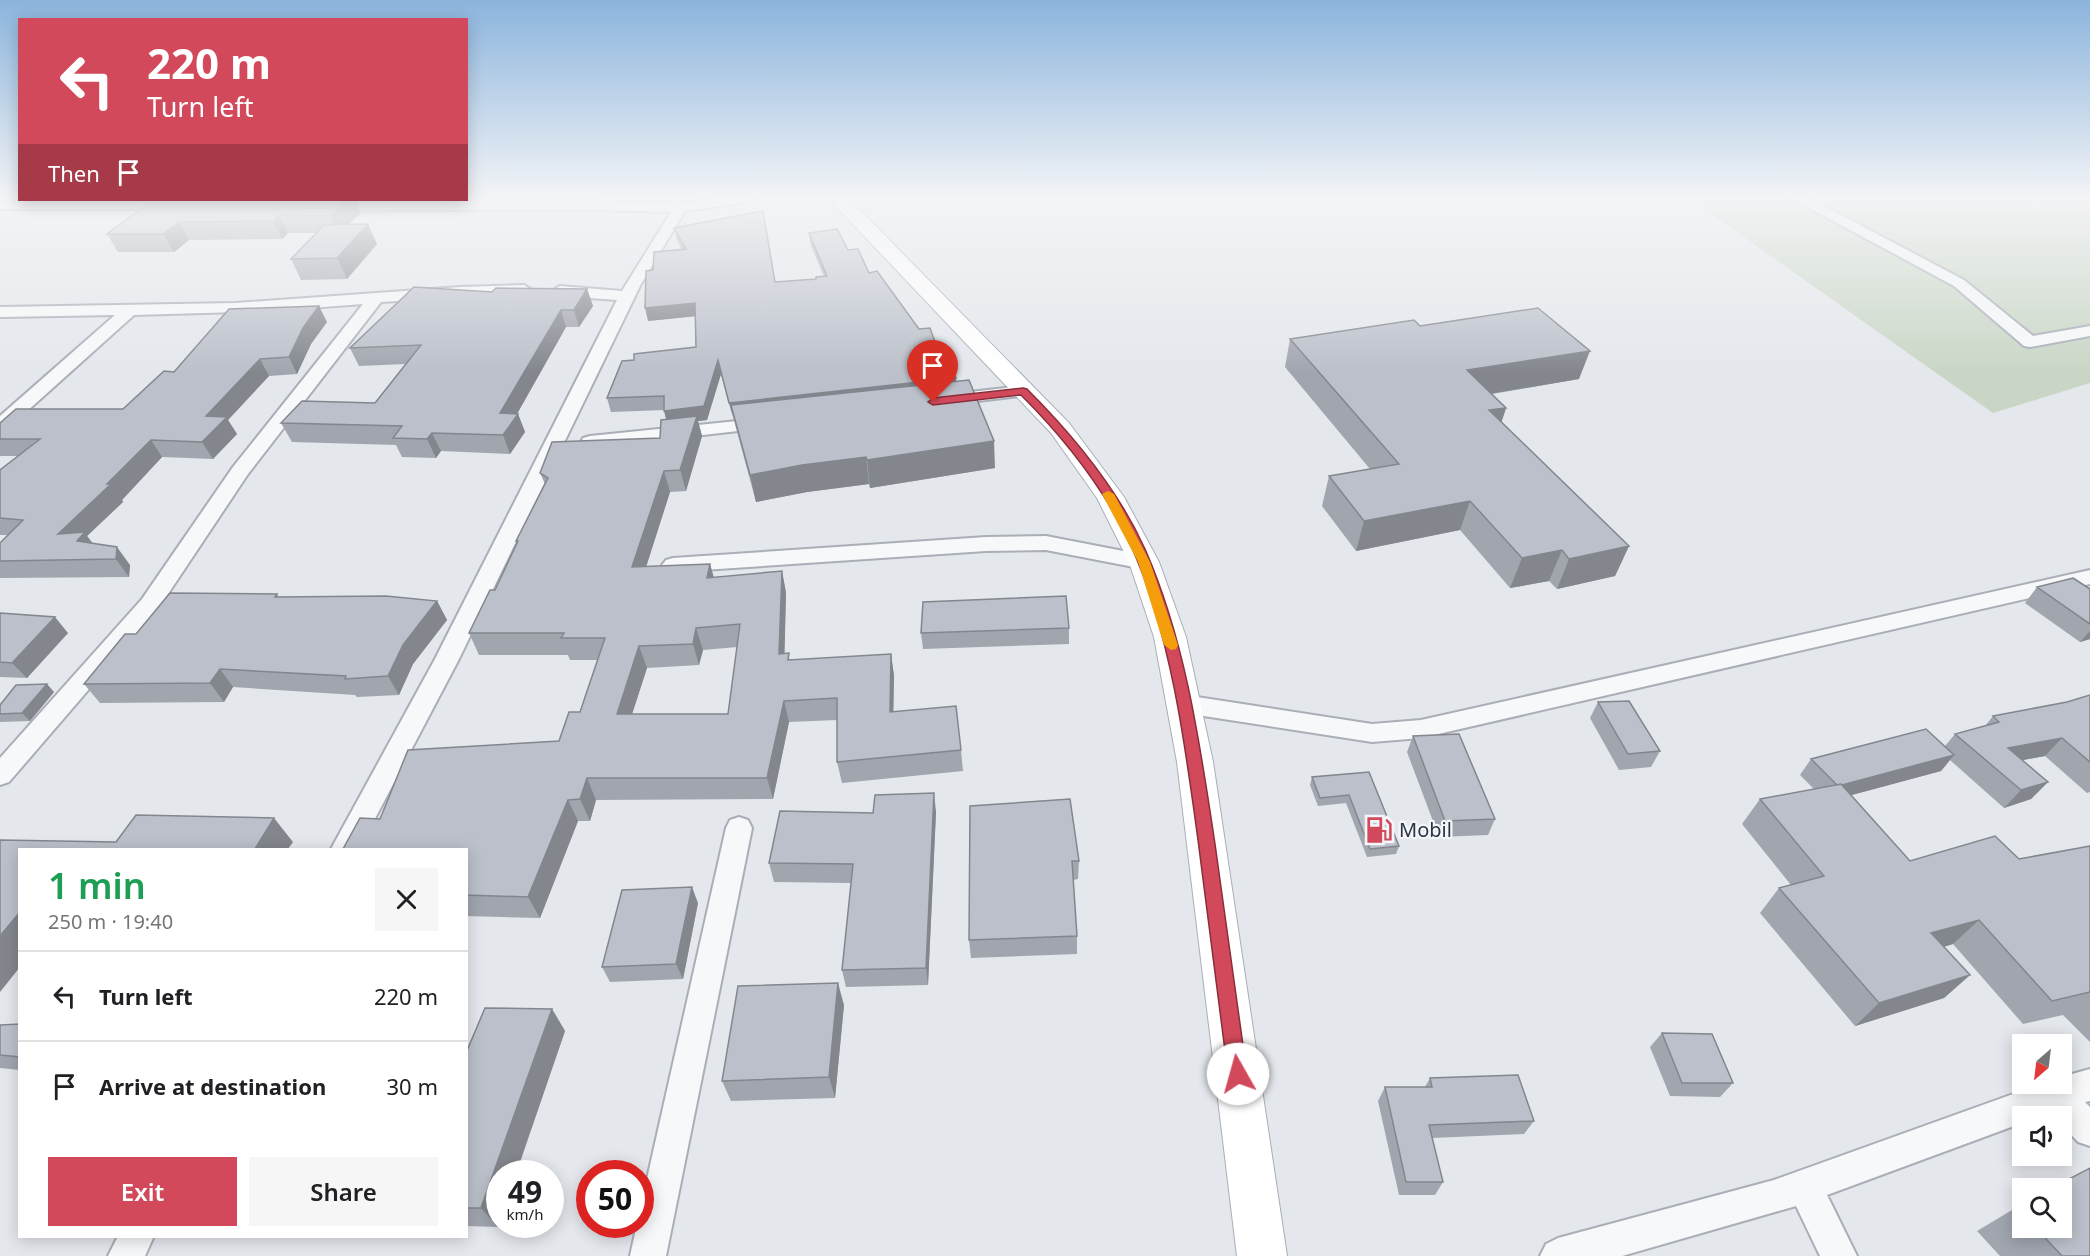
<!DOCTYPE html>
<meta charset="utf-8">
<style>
body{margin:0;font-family:"Noto Sans",sans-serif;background:#f6f6f6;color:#202124;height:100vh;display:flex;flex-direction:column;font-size:22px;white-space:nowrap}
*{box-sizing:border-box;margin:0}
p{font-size:20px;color:#757577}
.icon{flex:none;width:33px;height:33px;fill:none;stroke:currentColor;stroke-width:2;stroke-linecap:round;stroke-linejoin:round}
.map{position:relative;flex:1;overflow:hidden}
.panel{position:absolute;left:18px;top:848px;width:450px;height:390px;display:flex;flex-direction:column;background:#fff;border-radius:0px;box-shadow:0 3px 15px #0003}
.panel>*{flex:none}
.banner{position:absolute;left:18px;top:18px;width:450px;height:183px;border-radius:0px;box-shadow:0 3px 15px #0003;background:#d1495b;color:#fff;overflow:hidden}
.needle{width:39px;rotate:208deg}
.buttons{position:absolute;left:2012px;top:1034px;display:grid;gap:12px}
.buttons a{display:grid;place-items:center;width:60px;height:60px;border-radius:0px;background:#fff;box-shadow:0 3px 15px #0003;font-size:30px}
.speed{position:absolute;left:486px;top:1160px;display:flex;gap:12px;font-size:30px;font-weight:700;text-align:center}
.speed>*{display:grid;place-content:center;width:78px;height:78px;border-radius:50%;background:#fff;box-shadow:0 3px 15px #0003;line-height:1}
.speed small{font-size:15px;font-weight:400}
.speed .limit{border:9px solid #d22;background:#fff;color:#111}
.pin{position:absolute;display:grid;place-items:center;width:51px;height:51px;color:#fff;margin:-62px -26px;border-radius:50% 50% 50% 0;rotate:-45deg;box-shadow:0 0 6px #0007}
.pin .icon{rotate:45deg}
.me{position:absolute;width:66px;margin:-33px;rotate:353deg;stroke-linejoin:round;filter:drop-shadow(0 0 4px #0008)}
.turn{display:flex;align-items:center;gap:21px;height:126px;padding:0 30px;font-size:27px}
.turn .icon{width:78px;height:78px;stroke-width:2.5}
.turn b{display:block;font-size:42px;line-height:51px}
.then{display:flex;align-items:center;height:57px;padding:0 30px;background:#0003;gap:12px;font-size:22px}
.round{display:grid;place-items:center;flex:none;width:63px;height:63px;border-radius:0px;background:#f6f6f6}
.overview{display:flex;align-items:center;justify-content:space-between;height:102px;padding:0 30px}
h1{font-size:36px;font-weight:600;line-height:45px;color:#1e9e55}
.button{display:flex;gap:12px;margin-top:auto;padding:12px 30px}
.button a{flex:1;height:69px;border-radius:0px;background:#d1495b;color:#fff;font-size:24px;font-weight:600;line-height:69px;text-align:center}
.button a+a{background:#f6f6f6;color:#202124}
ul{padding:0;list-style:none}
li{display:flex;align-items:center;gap:18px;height:90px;padding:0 30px;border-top:2px solid #e0e0e0}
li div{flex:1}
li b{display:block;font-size:22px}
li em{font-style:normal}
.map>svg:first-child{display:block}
.green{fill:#c9d6c5}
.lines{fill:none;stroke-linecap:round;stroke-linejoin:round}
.street-casing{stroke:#a9aeb7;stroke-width:4}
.secondary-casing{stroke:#a9aeb7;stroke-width:2}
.street{fill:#f7f8fa;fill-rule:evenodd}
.secondary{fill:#fff;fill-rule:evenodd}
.wall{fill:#a1a5ae;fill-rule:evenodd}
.shaded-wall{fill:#83868d}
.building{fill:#bbc0ca;stroke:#83868d;stroke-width:1.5;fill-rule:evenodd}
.route{fill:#d1495b;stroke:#882f3b;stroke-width:1.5}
.slow{fill:#f59e0b}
.labels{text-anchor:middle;stroke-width:4.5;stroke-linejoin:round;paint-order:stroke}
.poi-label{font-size:20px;fill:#2b3445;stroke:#f4f6f9;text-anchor:start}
</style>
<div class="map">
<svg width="2090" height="1256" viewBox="0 0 2090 1256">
<rect width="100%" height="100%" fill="#e4e7ec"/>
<path class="green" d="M1687,197h403v186l-97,30z"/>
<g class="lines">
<defs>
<path id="street" d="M725,197h36l-7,4 -69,10 -44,73 -182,375 -100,190h-28l104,-190 182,-359 -57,-4 -8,-5 8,-5 62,5 49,-79c-114,-4 -229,-1 -343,-2l-7,-4 7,-4 261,-1 91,3z
M1789,197h18l157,83 69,56 57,-10v10l-60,11 -6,-1 -70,-60z
M0,201h175l7,4 -7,4h-175z
M524,285l8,5 -2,3 -149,9 -133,172 -90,135 -149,173 -9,3v-27l142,-159 91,-132 130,-163 -94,7 -135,4 -128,115 -6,2v-16l115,-101 -115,2v-10l235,-4 225,-16z
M1023,386l6,1 3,4 -3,4 -85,10 -6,-1 -3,-4 3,-4 6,-1z
M766,418l6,1 3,4 -3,4 -182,21 -7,-2 -2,-4 2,-4 7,-2z
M1046,536l98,19 7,2 4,5 -4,5 -7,2 -98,-19 -60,1 -313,21 -7,-2 -4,-5 4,-5 7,-2 313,-21z
M2090,570v14l-669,154 -49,4 -188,-29 -9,-3 -3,-6 3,-6 9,-3 188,29 49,-4z
M739,817l9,3 4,8 -86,428h-36l7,-32h3v-14l86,-382 4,-8z
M2090,1069v32l-5,1 5,5v39l-12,-4 -17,-18v-8h-8l-3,-3 -9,3h-19v7l-195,72 30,61h-37l-24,-50 -174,50h-82l6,-12 12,-6 216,-58 270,-97h17v-6z
M118,1236h36l-9,20h-37z"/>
<path id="secondary" d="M827,197h20l222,226 55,74 35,65 27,75 27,125 74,494h-50l-60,-494 -23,-125 -25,-75 -32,-64 -46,-65z"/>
</defs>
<use href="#street" class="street-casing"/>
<use href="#secondary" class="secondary-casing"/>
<use href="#street" class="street"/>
<use href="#secondary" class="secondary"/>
</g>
<path class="wall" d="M153,200h223h-20l5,13 -13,11 29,20 -30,35 -46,1 -10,-21 25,-26h-28l-6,6 -93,1 -15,12h-56l-11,-18z
M674,228l101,54 41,-3 8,-3 -13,-30 -2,-13 39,17 90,100 18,28v3l39,87 -125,20 -1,-4 -62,8 -51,10 -23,-85 -12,-43 -14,46 -9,1 4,15 -16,55 -16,1 -24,75 64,-3 4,14 68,-7 4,22 -2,61 6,6 101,-6 3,22 -1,36 68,38 2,21 -121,12 -5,-21v-42l-48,2 -16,77 -177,1 -6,21h-12l-38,97 -74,-2v-67l-86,-30 179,-78 21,-29 18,-52h-28l-2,-5h-89l-10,-22 26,-43 22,-47 -1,-2 29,-57 -5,-11 120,-35 6,-19 -2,-9 -53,2 -4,-14 27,-38 62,-13 -1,-31 -47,5 5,-51 29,-20 -5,-10zM737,647l-9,67h-96l15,-46 52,-3 4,-15z
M587,289l6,17 -14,21h-13l-49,87h1l7,18 -15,22 -69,-3 -5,7 -34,-1 -6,-12 -104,-3 -11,-19 94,-20 31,-39 -47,2 -9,-18 142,-56z
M327,322l-16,22 -14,30 -28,2 -41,44 9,14 -24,25 -51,-2 -40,43 1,2 -36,34 6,8 37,21 -1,12 -129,1v-35l8,-8h-8v-65l18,-14h-18v-33l123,-14 51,-37z
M1420,326l159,53 -87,15 14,14 -5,15 128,123 -14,30 -58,13 -8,-8 -39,7 -50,-58 -104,21 -34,-45 7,-30 41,-7 -85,-102 5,-28z
M2037,587l53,2v50l-10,3 -55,-39z
M277,594l2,3 158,4 10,19 -34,44 -14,31 -42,2 -2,-2 -122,-8 -9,15 -124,1 -16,-19 52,-50z
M0,613l68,20 -41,45 -27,-1z
M1069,628v16l-146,5 -2,-16z
M54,692l-24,29 -30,1v-17z
M2090,695v97l-3,1 -42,-37 -23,4 26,22 -17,17 -27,9 -54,-48 -9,11 -90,24 59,66 109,-2 71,-13v196l-27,-27 -40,9 -70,-80 -9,3 26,28 -26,23 -89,28 -95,-113 19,-25 12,-3 -49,-61 18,-25 54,-10 -14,-14 11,-16 134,-13 10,-12 30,-8 8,-10 74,-14z
M1598,702l62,49 -9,16 -32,3 -29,-52z
M1413,736l82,83 -7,16 -49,2 -32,-85z
M1369,772l30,74 -3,8 -29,3 -21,-54 -28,3 -8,-21 2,-8z
M970,806l109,55 -1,18 -5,1 4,56v18l-106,4 -2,-18z
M936,812l-8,173 -82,2 -4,-17 9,-87 -77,-1 -5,-19 104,-50z
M698,903l-15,76 -73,3 -8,-15z
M844,1005l-9,93 -104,3 -9,-20z
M552,1009l13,22 -67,196 -32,-1v-173z
M20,1024v46l-20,-2v-43z
M1662,1033l71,50 -13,14 -50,-1 -20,-49z
M1430,1078l104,43 -10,13 -92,4 11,44 -8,13h-36l-21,-94 7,-14h40z
M2022,1204v23h39l29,29h-90l-23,-25z"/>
<path class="shaded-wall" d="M349,200h7l5,13 -23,21 -8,-18z
M280,215l8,18 -6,6 -9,-18z
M179,222l10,18 -15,12 -11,-18z
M368,224l9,20 -30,35 -10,-21z
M587,289l6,17 -14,21 -5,-17z
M695,303l3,13 -50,5 -3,-13z
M319,306l8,16 -16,22 -14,30 -8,-17 14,-29z
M561,310l5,17 -53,94 5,-7 7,18 -15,22 -7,-19 -3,-22z
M1590,351l-11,28 -120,20 8,-29z
M260,359l9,17 -41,44 9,14 -24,25 -11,-17 4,-26z
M718,360l3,14 -14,46 -9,1 4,15 -16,55 -22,-80z
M956,378l1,13 -226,14 2,12 -4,-14z
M1506,408l-9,28 -8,-26z
M432,433l9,18 -5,7 -9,-19z
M151,440l11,17 -40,43 1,2 -36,34 11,14 -40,-16z
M994,441l1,27 -125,20 -3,-28z
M866,457l3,27 -62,8 -51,10 -6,-27 52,-10z
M664,471l6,21 -31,97 -7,-22z
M1470,501l-10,29 -104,21 8,-30z
M1629,546l-14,30 -58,13 12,-30z
M117,547l13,18 -1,12 -13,-18z
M1562,550l-13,31 -39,7 12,-30z
M710,564l6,22 -9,-8z
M782,571l4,22 -2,83 -5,-22z
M437,601l10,19 -34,44 -14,31 -11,-19 15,-31z
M55,617l13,16 -41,45 -15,-15z
M696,628l7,22 -4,15 -6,-21z
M2090,631v8l-10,3z
M639,646l8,22 -22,68 -8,-22z
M891,654l3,22 -1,57 -3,-21z
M220,669l13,18 -9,15 -14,-19z
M47,684l7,8 -24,29 -8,-8z
M784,701l5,21 -16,77 -6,-21z
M2062,738l-17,18 -54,10 17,-18z
M1954,755l-13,16 -115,31 12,-16z
M587,778l9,22 -6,21 -10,-22z
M2048,782l-17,17 -27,9 17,-18z
M934,793l2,19 -8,173 -2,-17z
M568,800l10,21 -38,97 -12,-21z
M274,818l19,24 -5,7h-33z
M692,887l6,16 -15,76 -7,-15z
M20,912v55l-20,25v-56z
M1979,920l-26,24 -46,13 24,-24z
M1970,975l-26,23 -89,28 24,-23z
M838,983l6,22 -9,93 -6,-21z
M552,1009l13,22 -49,142h-16v49l-2,5 -17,-19z"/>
<path class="building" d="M153,200h196l-19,16 -50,-1 -7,6 -94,1 -16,12h-56z
M763,211l12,71 41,-3v-2l11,-1 -18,-43 28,-4 11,21 10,-1 11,24 8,-2 42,58 11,-1 8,22 7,-1 11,29 -227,25 -11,-43 -14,46 -40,5v-15l-57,2 15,-37 12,-1v-6l62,-7 -1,-44 -50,5 1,-37 7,-1 1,-18 32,-3 -12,-21z
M368,224l-31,34 -46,1 33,-34z
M414,287l78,5 4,-4 91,1 -13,21h-13l-61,103 18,1 -15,21 -71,-2 -5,6 -34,-1 9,-12 -121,-3 21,-22 73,2 46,-58 -71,3z
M319,306l-16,22 -14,29 -29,2 -54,57 21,1 -25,25 -51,-2 -44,44h4l-53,50 27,-2 -8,9 40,6 -1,12 -116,2v-18l23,-23 -23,-2v-48l40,-31h-40v-16l16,-14h107l41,-38 10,1 55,-63z
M1538,308l52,43 -123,19 39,38 -17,2 140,136 -60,13 -7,-9 -40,8 -52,-57 -106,20 -35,-45 70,-12 -109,-125 124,-19 6,6z
M969,380l25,61 -127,19 -1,-3 -64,8 -52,10 -19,-70z
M697,416l-17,54 -16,1 -32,96 78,-3 -3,14 75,-7 -3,83 10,-1 -1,7 103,-6 -1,58 66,-6 5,44 -124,12v-64l-53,3 -17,77h-180l-7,21 -12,1 -40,97 -62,-2v-46h-123l17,-31 20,1 28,-69 151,-9 10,-29h11l25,-74h-44l3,-5h-95l21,-43h5l23,-49h-2l32,-63 -8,-5 12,-31 108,-4 1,-18zM740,624l-12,90h-111l22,-68 54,-2 3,-16z
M2073,578l17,11v35l-53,-37z
M170,593l107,1 -2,3 111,-1 51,5 -34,44 -15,31 -43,3 1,-3 -126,-7 -10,14 -126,1 41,-50h11z
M1066,596l3,32 -148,5 2,-31z
M0,613l55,4 -43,46 -12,-1z
M47,684l-25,29 -22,1v-9l16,-20z
M2090,695v67l-28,-24 -54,10 40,34 -27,8 -66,-56 44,-12 -6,-6 74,-14z
M1629,701l31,50 -32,3 -30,-52z
M1926,729l28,26 -112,30 -1,-1 -4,1 -26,-26z
M1459,734l36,85 -50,2 -32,-85z
M1369,772l30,74 -29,3 -21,-54 -29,3 -8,-21z
M1841,784l69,77 85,-25 24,23 71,-13v146l-38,9 -73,-81 -48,13 39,42 -91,28 -100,-115 45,-12 -64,-77z
M934,793l-8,175 -84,2 11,-106 -84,-1 11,-52 93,2 2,-18z
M1070,799l9,62h-7l5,75 -108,4 1,-134z
M136,815l138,3 -19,31h-235v63l-20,24v-96l116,2z
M692,887l-16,77 -74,3 20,-77z
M838,983l-9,94 -107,4 16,-95z
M485,1008l67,1 -71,199h-15v-155z
M20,1024v33l-20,-2v-30z
M1662,1033l50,1 21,49h-51z
M1518,1075l16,46 -105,4 14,57h-37l-21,-95h47l-2,-9z
M2090,1168v88h-28l-27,-29h26v-39h-9z
M2022,1204v9l-6,-6z"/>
<linearGradient id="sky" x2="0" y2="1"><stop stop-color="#8bb4dd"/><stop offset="0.53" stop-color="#f3f4f6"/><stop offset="1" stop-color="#f3f4f6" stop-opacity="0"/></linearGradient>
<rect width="2090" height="373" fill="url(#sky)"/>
<path class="route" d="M1023,388l4,1c46,46 91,100 118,160 41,93 55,196 70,295 11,77 21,153 32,230l-2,6 -7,3 -7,-3 -3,-6c-10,-78 -20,-156 -30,-234 -13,-96 -27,-204 -66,-292 -26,-57 -67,-109 -111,-153l-88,10 -5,-3 5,-4z"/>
<path class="slow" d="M1108,491l6,3 36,68 28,83 -2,4 -5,1 -7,-5 -26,-83 -36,-68z"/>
<defs>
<symbol id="fuel-bare" viewBox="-9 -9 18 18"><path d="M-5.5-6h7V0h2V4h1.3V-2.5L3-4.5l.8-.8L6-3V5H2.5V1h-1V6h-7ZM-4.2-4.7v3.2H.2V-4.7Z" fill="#d1495b" stroke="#f4f6f9" stroke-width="2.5" paint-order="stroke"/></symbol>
</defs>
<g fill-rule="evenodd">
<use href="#fuel-bare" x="1360" y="811" width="38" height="38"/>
</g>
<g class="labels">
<g class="poi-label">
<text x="1399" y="837">Mobil</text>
</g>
</g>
</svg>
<div class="buttons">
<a><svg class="needle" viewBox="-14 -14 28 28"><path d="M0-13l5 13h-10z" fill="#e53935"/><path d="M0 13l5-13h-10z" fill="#757577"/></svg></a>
<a><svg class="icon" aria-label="sound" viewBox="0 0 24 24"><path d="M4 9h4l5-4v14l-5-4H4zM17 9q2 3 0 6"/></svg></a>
<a><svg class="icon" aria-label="search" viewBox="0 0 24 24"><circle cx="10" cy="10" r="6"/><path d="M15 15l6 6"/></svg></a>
</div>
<div class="speed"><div>49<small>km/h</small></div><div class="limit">50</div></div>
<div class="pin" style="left:933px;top:402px;background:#d93025"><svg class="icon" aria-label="arrive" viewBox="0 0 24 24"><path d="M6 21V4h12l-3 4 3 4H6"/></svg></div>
<svg class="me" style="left:1238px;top:1074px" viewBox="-20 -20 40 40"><circle r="19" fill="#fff"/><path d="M0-13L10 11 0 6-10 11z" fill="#d1495b"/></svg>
<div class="banner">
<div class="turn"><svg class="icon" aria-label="left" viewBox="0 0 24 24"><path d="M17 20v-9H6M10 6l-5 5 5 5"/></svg><div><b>220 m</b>Turn left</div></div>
<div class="then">Then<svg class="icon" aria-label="arrive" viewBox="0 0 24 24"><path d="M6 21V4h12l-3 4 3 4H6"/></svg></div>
</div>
<section class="panel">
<div class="overview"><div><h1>1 min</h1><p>250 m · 19:40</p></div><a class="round"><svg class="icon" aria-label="close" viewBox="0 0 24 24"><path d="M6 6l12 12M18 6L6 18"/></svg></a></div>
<ul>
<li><svg class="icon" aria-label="left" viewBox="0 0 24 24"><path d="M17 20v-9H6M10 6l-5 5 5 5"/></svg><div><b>Turn left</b></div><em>220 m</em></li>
<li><svg class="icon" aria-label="arrive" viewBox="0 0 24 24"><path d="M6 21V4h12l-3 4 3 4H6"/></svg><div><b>Arrive at destination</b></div><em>30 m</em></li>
</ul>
<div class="button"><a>Exit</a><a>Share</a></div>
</section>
</div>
